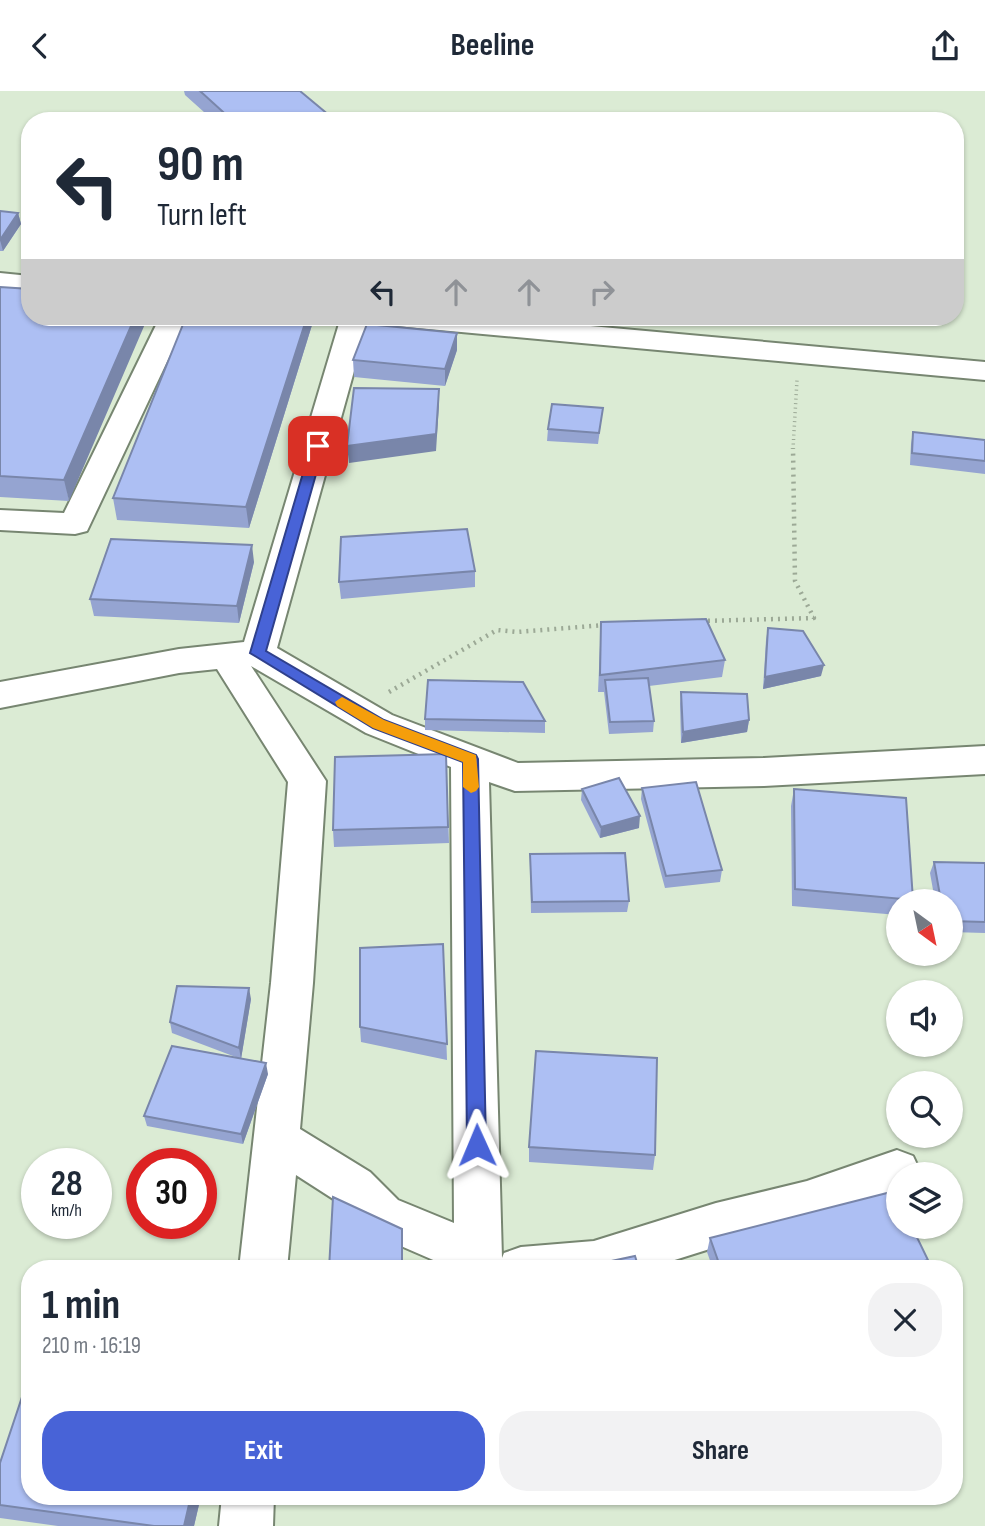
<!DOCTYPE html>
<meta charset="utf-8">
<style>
body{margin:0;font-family:"Sofia Sans Condensed",sans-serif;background:#f2f2f3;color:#1f2937;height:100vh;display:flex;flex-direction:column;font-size:26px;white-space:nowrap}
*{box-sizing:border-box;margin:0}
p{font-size:23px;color:#747a83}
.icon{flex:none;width:38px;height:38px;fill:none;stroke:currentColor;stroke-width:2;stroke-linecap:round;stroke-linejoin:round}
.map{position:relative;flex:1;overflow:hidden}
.drawer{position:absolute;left:21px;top:1169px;width:942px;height:245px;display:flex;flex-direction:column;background:#fff;border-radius:28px;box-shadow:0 2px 5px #0004}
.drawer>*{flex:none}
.banner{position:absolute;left:21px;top:21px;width:943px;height:214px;border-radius:28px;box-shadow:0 2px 5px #0004;background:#fff;color:#1f2937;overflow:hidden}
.needle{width:46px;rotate:147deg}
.buttons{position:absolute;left:886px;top:798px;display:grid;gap:14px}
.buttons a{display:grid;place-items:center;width:77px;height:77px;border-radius:50%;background:#fff;box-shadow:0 2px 5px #0004;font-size:35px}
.speed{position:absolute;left:21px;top:1057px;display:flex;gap:14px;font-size:35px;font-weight:700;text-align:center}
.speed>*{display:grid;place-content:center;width:91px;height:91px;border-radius:50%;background:#fff;box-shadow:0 2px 5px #0004;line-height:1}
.speed small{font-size:18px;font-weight:400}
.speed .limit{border:10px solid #d22;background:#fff;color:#111}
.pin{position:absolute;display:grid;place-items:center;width:60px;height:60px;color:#fff;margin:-30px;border-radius:14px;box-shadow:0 4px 10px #0006}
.me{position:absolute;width:77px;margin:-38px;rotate:359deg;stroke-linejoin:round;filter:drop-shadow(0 0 5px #0008)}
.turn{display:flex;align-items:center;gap:24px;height:147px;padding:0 21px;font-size:32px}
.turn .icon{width:91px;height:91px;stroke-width:2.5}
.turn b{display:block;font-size:49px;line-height:60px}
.lanes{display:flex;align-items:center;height:66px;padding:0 21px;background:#0003;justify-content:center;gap:35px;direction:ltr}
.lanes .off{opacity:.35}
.round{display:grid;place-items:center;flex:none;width:74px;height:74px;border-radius:28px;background:#f2f2f3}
.summary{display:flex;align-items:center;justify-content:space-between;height:119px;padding:0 21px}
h1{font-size:42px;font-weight:700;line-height:52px}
.primary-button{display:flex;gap:14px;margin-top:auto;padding:14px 21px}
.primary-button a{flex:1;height:80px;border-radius:28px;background:#4863d7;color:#fff;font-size:28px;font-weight:700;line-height:80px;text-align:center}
.primary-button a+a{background:#f2f2f3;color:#1f2937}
header{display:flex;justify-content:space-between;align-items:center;height:91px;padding:0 21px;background:#fff;font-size:32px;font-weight:700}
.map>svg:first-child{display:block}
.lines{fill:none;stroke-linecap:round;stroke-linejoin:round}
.street-casing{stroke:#778671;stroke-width:4}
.secondary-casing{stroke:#778671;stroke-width:4}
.path-far1{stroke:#9ca996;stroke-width:3.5;stroke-dasharray:1 3.5;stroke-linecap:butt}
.path{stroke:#9ca996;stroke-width:4.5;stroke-dasharray:2 5;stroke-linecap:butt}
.street{fill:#fff;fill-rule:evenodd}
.secondary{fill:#fff;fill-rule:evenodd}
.wall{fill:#95a4d1}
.shaded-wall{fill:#7986aa}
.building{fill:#adbff3;stroke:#7986aa;stroke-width:2}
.route{fill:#4863d7;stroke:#2f408c;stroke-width:2}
.slow{fill:#f59e0b}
</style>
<header><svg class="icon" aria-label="back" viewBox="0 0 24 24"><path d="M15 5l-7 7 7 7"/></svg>Beeline<svg class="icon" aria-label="share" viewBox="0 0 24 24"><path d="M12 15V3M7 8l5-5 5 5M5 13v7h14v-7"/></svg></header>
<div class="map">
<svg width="985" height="1435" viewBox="0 0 985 1435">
<rect width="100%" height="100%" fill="#dbebd4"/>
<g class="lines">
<defs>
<path id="street" d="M160,226h28l-101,214 -12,3 -75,-4v-20l64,3z
M341,226h28l-92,331 115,67 126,48 246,-5 221,-12v28l-221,12 -249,5 -26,-9 13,476 2,-5 17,-6 73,-6 122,-38 91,-22 90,-31 16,6 7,15 -2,3h-20v17l-91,32 -91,24 -70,22h-192l-90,-39 -26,-28 -42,-27 -9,94h-48l32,-286 17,-201 -71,-113 -38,4 -179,35v-26l179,-33 65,-7zM251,575l115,67 85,34 3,456 -56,-23 -28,-28 -70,-43 13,-146 13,-202z
M222,1405h52l-1,30h-54z"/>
<path id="secondary" d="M0,182l30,3v16l-30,-3z
M382,226h109l494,45v18l-589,-54 -10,-3z"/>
</defs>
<use href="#street" class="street-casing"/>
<use href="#secondary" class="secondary-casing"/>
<path class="path-far1" d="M793,358l4,-69"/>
<path class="path" d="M701,530l113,-3 -19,-37 -2,-133
M389,601l108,-62 20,2 88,-7"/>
<use href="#street" class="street"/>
<use href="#secondary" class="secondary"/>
</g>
<path class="wall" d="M184,0h116l36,30h-122l-29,-26z
M0,120l18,2 3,11 -18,27h-3z
M0,196l30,2 39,212 -69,-4z
M186,226h126v8l-63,203 -132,-8 -4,-22z
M457,259l-12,36 -91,-9 -1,-17z
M603,317l-5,36 -51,-3 1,-12z
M913,341l72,8v34l-75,-9 1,-21z
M254,471l-15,61 -145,-7 -4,-17z
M475,480v16l-134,12 -2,-17z
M601,531l124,38 -3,17 -73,9 5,35 -1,11 -44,2 -5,-42h-6z
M768,537l53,48 -58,13 3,-49z
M681,601l68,28 -2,12 -66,11 -1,-39z
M425,628l120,2v12l-120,-3z
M446,663l3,89 -115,4 -1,-17z
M642,697l80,82 -2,12 -55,6 -24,-89z
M582,698l57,39 -39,10 -19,-38z
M794,698l119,111 -1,1h-14v14l-106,-9 -1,-100z
M530,763l99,47 -2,11 -96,1z
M934,771l51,1v70l-35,-1v-31h-15l-5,-28z
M443,853l4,116 -86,-18 -1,-15z
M251,908l-10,60 27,15 -25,70 -96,-18 -3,-10 97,-57 -69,-26 -2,-11z
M529,1056l126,8 -2,15 -124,-8z
M710,1147l214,31h-211l-6,-17z
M0,1372l30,33h171l-7,30h-136l-58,-8z"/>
<path class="shaded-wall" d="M18,122l3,11 -18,27 -3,-11z
M135,226h13l-79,184 -5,-21z
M307,226h5v8l-63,203 -3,-21z
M457,242v17l-12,36v-17z
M439,298v16l-3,46 -87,12 -2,-17z
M252,454l2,17 -15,61 -2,-17z
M824,574l-3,11 -58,13 2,-12z
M749,629l-2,12 -66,11 2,-11z
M640,725l-1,12 -39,10 1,-11z
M249,897l2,11 -10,60 -2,-11z
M266,972l2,11 -25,70 -2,-10z
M402,1138l1,40h-1z
M928,1169l-4,9h-29z
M191,1405h10l-7,30h-10z"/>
<path class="building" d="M200,0h100l36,30h-103z
M0,120l18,2 -18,27z
M0,196l30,2v28h105l-71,163 -64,-4z
M186,226h121l-61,190 -133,-9z
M367,233l90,9 -12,36 -92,-9z
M354,297l85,1 -3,45 -89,12z
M552,313l51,4 -4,25 -51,-4z
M913,341l72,8v21l-73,-8z
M467,438l8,42 -136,11 2,-45z
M111,448l141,6 -15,61 -147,-7z
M706,528l19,41 -125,15 1,-53z
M768,537l35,3 21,34 -59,12z
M648,587l6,43 -44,1 -5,-42z
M428,589l95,2 22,39 -120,-2z
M681,601l66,2 2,26 -66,12z
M446,663l2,73 -115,3 2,-73z
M619,687l21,38 -39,11 -19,-38z
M696,691l26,88 -56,6 -24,-88z
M794,698l112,9 7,102 -118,-11z
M625,762l4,48 -97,1 -2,-48z
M934,771l51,1v59l-35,-1v-20h-9z
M443,853l4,100 -87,-17v-79z
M177,895l72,2 -10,60 -69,-26z
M172,955l94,17 -25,71 -97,-18z
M536,960l121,7 -2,97 -126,-8z
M895,1100l3,6v30h14l16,33 -33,9h-174l-11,-31z
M333,1106l69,32v40h-73z
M635,1165l4,13h-65z
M30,1282v123h161l-7,30h-30l-154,-21v-42z"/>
<path class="route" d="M318,351l6,4 -58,205 118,69 92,35 2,4 8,386 -3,6 -6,3 -7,-3 -3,-6 -4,-383 -90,-34 -123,-75 61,-207z"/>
<path class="slow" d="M342,606l42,23 92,35 3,32 -3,4 -5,2 -8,-6v-25l-90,-34 -36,-22 -2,-4z"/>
</svg>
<div class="buttons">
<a><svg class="needle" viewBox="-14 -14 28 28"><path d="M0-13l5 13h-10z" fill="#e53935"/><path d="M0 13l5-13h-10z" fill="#747a83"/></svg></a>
<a><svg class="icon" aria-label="sound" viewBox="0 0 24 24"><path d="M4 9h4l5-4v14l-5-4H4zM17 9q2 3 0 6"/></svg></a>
<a><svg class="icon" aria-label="search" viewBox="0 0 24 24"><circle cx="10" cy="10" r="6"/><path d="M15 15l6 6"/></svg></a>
<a><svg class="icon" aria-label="layers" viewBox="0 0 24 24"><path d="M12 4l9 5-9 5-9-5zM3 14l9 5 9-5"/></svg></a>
</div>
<div class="speed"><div>28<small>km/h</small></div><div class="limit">30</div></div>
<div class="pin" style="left:318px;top:355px;background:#d93025"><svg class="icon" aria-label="arrive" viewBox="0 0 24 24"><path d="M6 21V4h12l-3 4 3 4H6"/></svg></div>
<svg class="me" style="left:477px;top:1054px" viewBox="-20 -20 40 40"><path d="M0-17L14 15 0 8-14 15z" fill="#4863d7" stroke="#fff" stroke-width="4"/></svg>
<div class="banner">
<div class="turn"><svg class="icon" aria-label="left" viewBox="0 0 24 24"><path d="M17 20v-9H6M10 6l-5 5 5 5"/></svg><div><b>90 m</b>Turn left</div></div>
<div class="lanes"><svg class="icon" aria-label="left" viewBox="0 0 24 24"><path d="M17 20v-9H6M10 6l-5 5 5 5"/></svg><svg class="icon off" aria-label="ahead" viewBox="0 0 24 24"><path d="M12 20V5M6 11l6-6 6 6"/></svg><svg class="icon off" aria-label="ahead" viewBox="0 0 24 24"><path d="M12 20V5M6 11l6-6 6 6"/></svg><svg class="icon off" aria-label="right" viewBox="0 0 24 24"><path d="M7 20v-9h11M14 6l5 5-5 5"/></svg></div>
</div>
<section class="drawer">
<div class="summary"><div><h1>1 min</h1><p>210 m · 16:19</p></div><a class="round"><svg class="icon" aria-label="close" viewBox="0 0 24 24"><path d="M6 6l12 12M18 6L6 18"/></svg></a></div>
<div class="primary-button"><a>Exit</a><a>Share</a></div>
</section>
</div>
